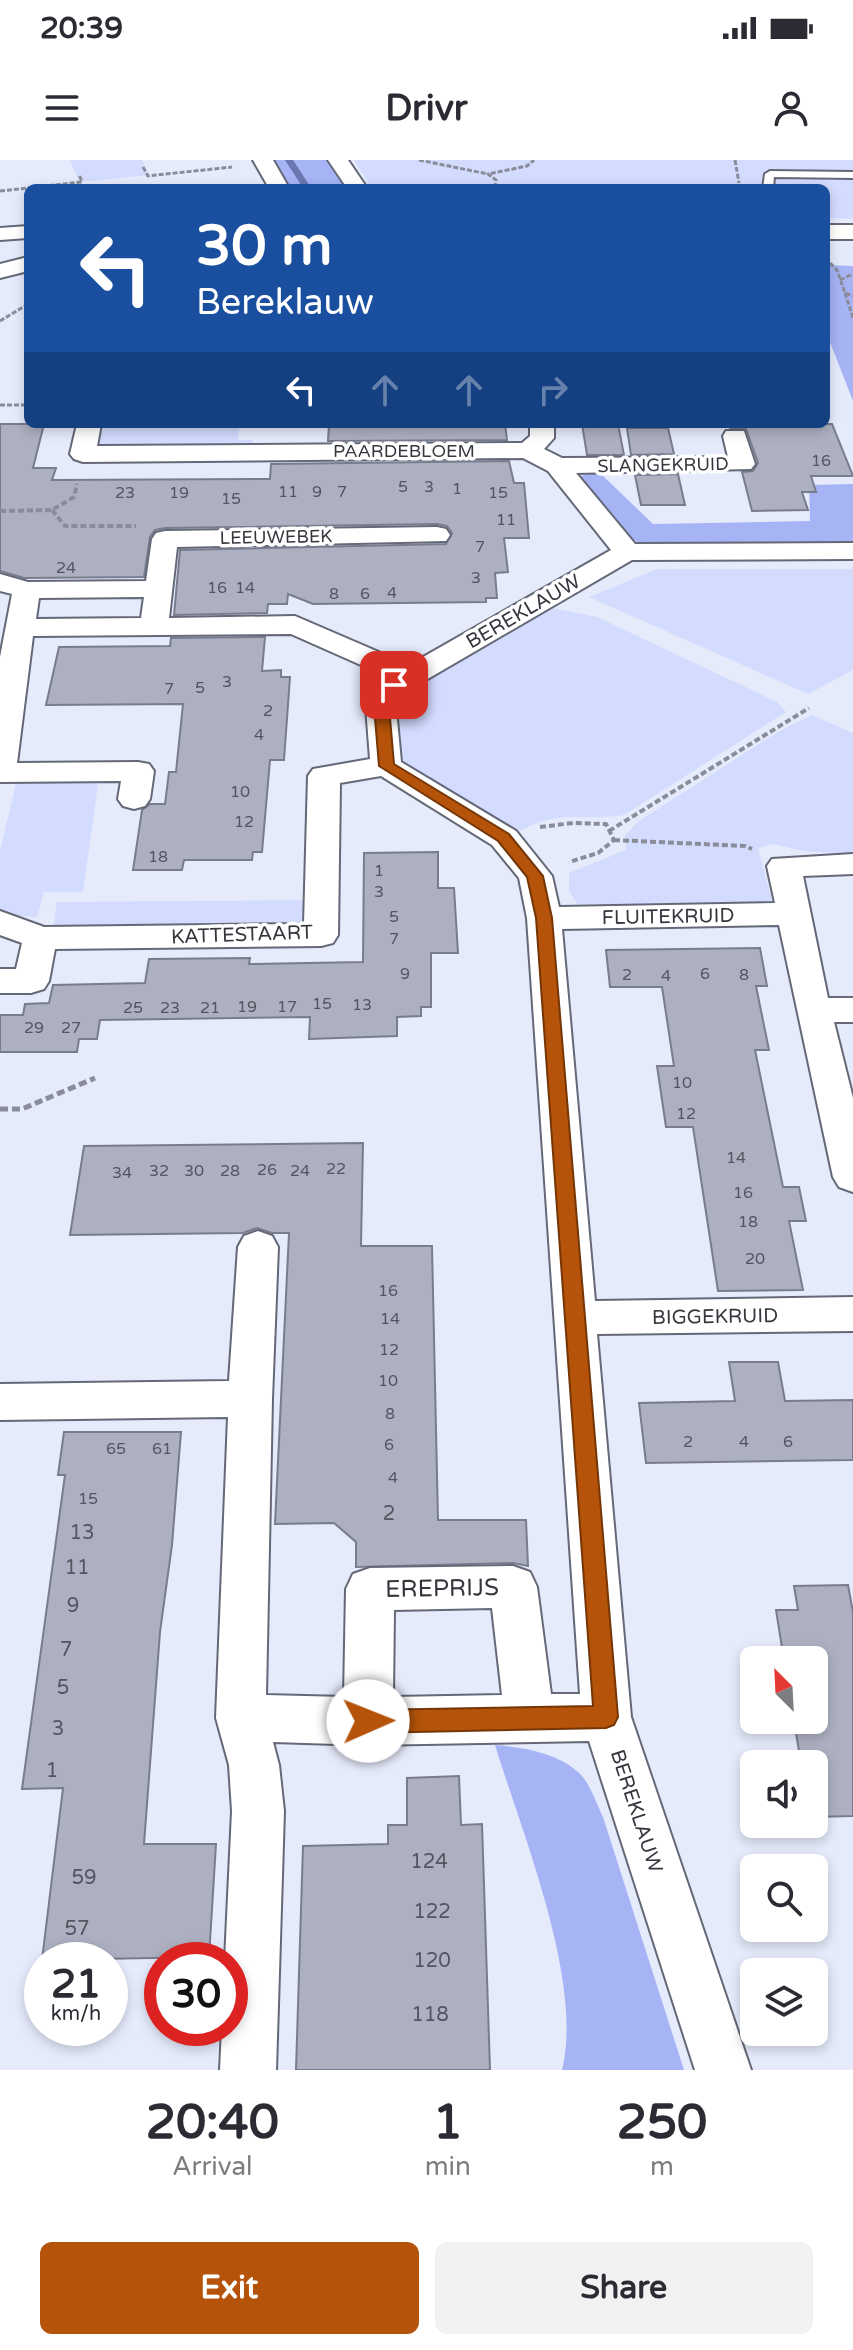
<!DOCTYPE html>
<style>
body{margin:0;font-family:"Varela Round",sans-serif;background:#f2f2f3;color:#2b2b33;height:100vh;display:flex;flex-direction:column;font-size:30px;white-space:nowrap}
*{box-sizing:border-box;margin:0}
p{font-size:26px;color:#7c7c81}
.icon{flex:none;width:44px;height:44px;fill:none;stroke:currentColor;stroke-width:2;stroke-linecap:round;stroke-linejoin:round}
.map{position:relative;height:1910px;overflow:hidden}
.drawer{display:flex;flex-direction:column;background:#fff;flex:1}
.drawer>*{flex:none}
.banner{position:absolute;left:24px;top:24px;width:806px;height:244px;border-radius:12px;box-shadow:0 4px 12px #0003;background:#1a4fa0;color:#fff;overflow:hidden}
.needle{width:52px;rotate:336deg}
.controls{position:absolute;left:740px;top:1486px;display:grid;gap:16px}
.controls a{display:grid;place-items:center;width:88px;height:88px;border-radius:12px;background:#fff;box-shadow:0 4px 12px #0003;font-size:40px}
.speed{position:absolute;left:24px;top:1782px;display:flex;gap:16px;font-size:40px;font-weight:700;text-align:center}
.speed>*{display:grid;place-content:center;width:104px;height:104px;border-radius:50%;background:#fff;box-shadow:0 4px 12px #0003;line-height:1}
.speed small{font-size:20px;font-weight:400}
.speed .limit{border:12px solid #d22;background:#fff;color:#111}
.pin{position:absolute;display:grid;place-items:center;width:68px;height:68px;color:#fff;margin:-34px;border-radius:16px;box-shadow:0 4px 12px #0006}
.me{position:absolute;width:88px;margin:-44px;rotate:89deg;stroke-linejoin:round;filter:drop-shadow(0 0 6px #0008)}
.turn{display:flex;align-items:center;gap:28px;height:168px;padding:0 40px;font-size:36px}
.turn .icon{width:104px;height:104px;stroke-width:2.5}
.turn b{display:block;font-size:56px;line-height:68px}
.lanes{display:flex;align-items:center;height:76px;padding:0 40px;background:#0003;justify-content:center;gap:40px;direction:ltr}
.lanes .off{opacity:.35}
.eta{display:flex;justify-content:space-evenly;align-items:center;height:136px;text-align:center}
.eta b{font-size:48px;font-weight:800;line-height:56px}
.primary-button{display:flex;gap:16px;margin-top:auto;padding:16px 40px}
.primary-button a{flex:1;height:92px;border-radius:12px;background:#b45309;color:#fff;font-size:32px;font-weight:800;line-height:92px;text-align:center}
.primary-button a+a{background:#f2f2f3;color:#2b2b33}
.status{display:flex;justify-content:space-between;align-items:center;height:56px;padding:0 40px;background:#fff;direction:ltr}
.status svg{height:22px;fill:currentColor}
header{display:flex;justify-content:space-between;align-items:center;height:104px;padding:0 40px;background:#fff;font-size:36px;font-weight:800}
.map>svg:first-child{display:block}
.green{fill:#d3dbfe}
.forest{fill:#a6b3f5}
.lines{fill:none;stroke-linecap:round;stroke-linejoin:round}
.stream{fill:#6b75af;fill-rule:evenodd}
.building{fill:#acb0c1;stroke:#787c8c;stroke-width:2}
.lane-casing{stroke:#646877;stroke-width:4}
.street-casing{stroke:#646877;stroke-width:4}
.secondary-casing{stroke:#646877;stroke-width:4}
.path-far2{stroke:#8a8d99;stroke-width:3;stroke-dasharray:5 2;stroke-linecap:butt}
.path-far1{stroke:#8a8d99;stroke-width:4;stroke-dasharray:6 3;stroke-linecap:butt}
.path{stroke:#8a8d99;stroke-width:5;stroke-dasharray:8 4;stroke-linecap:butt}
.lane{fill:#fff;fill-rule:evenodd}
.street{fill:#fff;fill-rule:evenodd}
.secondary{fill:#fff;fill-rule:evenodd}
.route{fill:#b45309;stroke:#753606;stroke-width:2}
.labels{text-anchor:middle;stroke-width:7;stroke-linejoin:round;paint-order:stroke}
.number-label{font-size:16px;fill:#54555f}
.far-street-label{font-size:18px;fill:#36373e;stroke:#fff}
.street-label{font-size:20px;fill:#36373e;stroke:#fff}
.near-number-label{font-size:20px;fill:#54555f}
.near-street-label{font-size:24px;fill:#36373e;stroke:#fff}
</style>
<div class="status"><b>20:39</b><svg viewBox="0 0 49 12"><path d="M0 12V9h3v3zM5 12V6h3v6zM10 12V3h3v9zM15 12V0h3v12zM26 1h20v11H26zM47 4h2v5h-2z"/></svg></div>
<header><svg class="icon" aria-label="menu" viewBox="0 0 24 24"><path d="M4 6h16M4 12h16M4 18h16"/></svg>Drivr<svg class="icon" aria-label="person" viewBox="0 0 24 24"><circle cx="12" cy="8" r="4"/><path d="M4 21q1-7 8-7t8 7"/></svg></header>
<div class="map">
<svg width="853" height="1910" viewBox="0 0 853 1910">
<rect width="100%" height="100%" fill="#e6ebfc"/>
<path class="green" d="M70,0h72l7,15 -70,7z
M354,0h499v59l-27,-1v-30h-454z
M101,264h139l-2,16h15l-1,6 -153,1z
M657,409h196v101l-45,24 -219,-97z
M552,448l45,9 180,85 9,10 -162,103c-44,7 -63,-7 -106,17l-112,-67c-10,-21 -15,-54 0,-74z
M812,555l41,18v121l-50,-3 -30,-7 -15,4 14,53 -33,3h-162l-8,-14v-17l57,-23 -1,-15 14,-14 137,-88z
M99,617l-16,115h-39l-7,25 -37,-2v-64l17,-72z
M307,740l-3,29 -251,1 4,-28z"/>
<path class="forest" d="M272,0h55l18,28h-56z
M826,105l27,1v135l-27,-69z
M599,312l54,52 157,-3 -1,-36 44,-1v60h-211l-12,-6 -54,-61z
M495,1585c29,2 68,9 88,32 8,11 14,27 20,40l81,253h-122c22,-88 -40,-237 -67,-325z"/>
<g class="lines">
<path class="stream" d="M285,0h8l18,28h-8z"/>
</g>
<path class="building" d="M0,264h44l-11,44h23l-4,12 218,-1 1,-15 238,-3 5,22h10l5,55h-25l4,34 -13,1 2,25h-11v4l-173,2 -25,-10 -1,10h-19l-1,9 -93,2 6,-65 266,-6 6,-11 -5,-7 -10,-2 -272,4 -10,2 -5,7 -6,40 -120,1 -24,-7z
M329,264h176l2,16 -179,1z
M582,264h36l6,31h-37z
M729,264h103l21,52h-42l5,16h-14l6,18 -56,1 -10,-39 11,-1 5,-8 -12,-34 -16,-1z
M627,268h41l6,26 -43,1z
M678,314l7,31h-44l-6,-30z
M265,477l-3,34 19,-1v7h9l-6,83h-14l-8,92h-9l-1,8h-68l-2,10h-49l9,-60 8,-6h15l4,-32h7l7,-68 -137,1 13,-58 111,-1 1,-8z
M438,692v36h16l4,65h-27v54h-10v9l-24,1v19l-88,3 1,-22 -210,3 -3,19h-18l-2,13h-77v-37h23l2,-11 24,-1 4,-18 92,-2 4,-24 101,-1 -1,6 114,-2 1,-109z
M760,788l7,38h-11l13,64h-14l28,137h16l7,34h-17l14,69 -85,1 -25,-164h-27l-9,-61h17l-12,-79h-52l-4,-37z
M363,983l-2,103h71l6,274h88l2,46 -15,-3 -157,4v-25l-22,-19 -59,1 14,-291h-17l-15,-5 -14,5 -173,2 14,-89z
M729,1202h49l7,39 68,-1v60l-207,3 -7,-60 96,-2z
M64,1272h117l-9,113 -12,87 -16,212h72l-7,113 -167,3 21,-172 -41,1 43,-314h-7z
M848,1425l5,27v204l-39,1v-53h-13l-7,-44h20v-60h-30l-8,-50h22l-4,-24z
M459,1616l2,49 21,-1 8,246h-194l7,-224 85,-2v-19h19v-47z"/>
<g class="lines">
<defs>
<path id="lane" d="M770,11l83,1v6l-79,-1 -1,11h-10l2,-14z"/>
<path id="street" d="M253,0h20l16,28h-20z
M328,0h20l19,28h-20z
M28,66v12l-28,2v-12z
M77,264h24l-4,22 425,-3 8,-7v-12h24v14l-10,11 18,9 166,-1 -5,-21 3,-5h18l11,33 -4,5 -175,4 59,71 218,-1v16l-221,1 -237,138 6,64 115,69 36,45 7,31 216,-4 -8,-37 5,-7 81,-5v20l-50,2 25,122h25v24h-19l19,76v94l-14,-5 -6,-10 -54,-252 -217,4 33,372 258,-4v34l-256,3 34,383 120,353h-56l-106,-329 -221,4 -95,-3 6,23 5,46 -8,259h-56l2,-42h8v-68h-5l7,-149 -3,-46 -13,-47 12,-301 -228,3v-36l229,-3 9,-134 6,-11 14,-5 14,5 6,11 -6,152 -6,296 78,2 2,-108 7,-15 17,-6 143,-2 17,6 7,15 14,107h29l-53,-776 -8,-40 -27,-33 -111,-69 -41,7 -2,152 -5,8 -12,3 -266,3 -6,32 -5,8 -13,4h-31v-24h16l6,-26 -22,-8v-24l44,16 260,-3 4,-148 5,-7 57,-10 -5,-65 4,-6 19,-11 -97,-43 -258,2 -16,127 121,-1 11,2 5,7 -4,28 -5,7 -11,3 -11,-3 -5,-7 3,-18 -121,1v-125l12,-63 -12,-3v-17l28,8 118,-1 6,-42 4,-6 9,-2 272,-4 9,2 4,6 -4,6 -269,6 -8,71 126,-2 114,49 202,-115 -63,-79 -25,-13 -440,4 -9,-3 -4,-5zM144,437l-3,21 -105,1 3,-21zM492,1448l10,87 -109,2 1,-87z"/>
<path id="secondary" d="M826,65h27v14h-27z
M28,97v14l-28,7v-14z"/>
</defs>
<use href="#lane" class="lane-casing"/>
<use href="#street" class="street-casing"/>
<use href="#secondary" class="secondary-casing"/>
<path class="path-far2" d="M419,0l69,14
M735,0l4,23
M143,7l5,9 84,-9
M495,28l1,-8 -8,-6 39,-8 7,-6
M0,31l82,-9 -3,-8
M830,103l7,7 8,23 8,3
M840,120l13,-6
M845,133l8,25
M0,161l28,-17
M0,245h28"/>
<path class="path-far1" d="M52,350l13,16h71
M0,351l52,-1 22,-13 3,-13
M540,667l33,-4 33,1 8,16 -16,13 -29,9
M609,671l200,-123
M614,680l131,6 7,3"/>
<path class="path" d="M0,949h22l73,-31"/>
<use href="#lane" class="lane"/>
<use href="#street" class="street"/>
<use href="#secondary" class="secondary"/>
</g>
<path class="route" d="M394,521l7,4 -13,10 6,69 115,70 34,42 9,42 66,799 -4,8 -8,3 -238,5 -9,-4 -3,-8 3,-8 9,-3 225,-4 -57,-788 -9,-41 -29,-36 -119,-75 -6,-72z"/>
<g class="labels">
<g class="number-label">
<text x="821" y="306">16</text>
<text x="403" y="332">5</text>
<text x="429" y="332">3</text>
<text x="457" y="334">1</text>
<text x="288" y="337">11</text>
<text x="317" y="337">9</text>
<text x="342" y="337">7</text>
<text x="125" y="338">23</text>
<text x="179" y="338">19</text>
<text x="498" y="338">15</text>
<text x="231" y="344">15</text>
<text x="506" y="365">11</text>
<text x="480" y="392">7</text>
<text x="66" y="413">24</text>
<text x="476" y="423">3</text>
<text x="217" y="433">16</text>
<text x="245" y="433">14</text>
<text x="392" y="438">4</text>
<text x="334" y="439">8</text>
<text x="365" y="439">6</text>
<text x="227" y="527">3</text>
<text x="200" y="533">5</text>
<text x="169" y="534">7</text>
<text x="268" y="556">2</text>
<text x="259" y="580">4</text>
<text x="240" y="637">10</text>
<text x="244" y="667">12</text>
<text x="158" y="702">18</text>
<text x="379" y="716">1</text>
<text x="379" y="737">3</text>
<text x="394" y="762">5</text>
<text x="394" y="784">7</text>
<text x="405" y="819">9</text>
<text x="705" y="819">6</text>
<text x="627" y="820">2</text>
<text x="744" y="820">8</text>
<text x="666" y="821">4</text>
<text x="322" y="849">15</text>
<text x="362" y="850">13</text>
<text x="247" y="852">19</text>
<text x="287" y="852">17</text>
<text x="133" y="853">25</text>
<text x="170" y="853">23</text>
<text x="210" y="853">21</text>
<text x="34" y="873">29</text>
<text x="71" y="873">27</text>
<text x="682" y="928">10</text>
<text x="686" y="959">12</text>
<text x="736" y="1003">14</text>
<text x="336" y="1014">22</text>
<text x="267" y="1015">26</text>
<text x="159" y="1016">32</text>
<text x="194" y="1016">30</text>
<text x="230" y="1016">28</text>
<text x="300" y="1016">24</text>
<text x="122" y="1018">34</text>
<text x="743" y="1038">16</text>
<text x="748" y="1067">18</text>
<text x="755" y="1104">20</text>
<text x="388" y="1136">16</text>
<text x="390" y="1164">14</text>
<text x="389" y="1195">12</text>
<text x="388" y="1226">10</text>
<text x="390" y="1259">8</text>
<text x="688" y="1287">2</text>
<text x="744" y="1287">4</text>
<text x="788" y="1287">6</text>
<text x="389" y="1290">6</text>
<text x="116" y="1294">65</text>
<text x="162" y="1294">61</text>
<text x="393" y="1323">4</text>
<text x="88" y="1344">15</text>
</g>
<g class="far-street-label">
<text x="404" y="297">PAARDEBLOEM</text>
<text transform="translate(663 305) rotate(-1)" y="6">SLANGEKRUID</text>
<text transform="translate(276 377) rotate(-1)" y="6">LEEUWEBEK</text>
</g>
<g class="street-label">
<text transform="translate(523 451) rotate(-30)" y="7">BEREKLAUW</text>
<text transform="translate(668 756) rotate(-1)" y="7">FLUITEKRUID</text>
<text transform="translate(242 774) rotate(-2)" y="7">KATTESTAART</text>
<text transform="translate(715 1156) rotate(-1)" y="7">BIGGEKRUID</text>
<text transform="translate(637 1651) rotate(72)" y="7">BEREKLAUW</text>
</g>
<g class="near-number-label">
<text x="389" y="1360">2</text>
<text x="82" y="1379">13</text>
<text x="77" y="1414">11</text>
<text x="73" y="1452">9</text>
<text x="66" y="1496">7</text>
<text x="63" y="1534">5</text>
<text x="58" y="1575">3</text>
<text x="52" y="1617">1</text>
<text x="429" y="1708">124</text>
<text x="84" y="1724">59</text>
<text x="432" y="1758">122</text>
<text x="77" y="1775">57</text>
<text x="432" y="1807">120</text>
<text x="430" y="1861">118</text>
</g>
<g class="near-street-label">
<text transform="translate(442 1428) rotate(-1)" y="8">EREPRIJS</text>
</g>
</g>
</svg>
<div class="controls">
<a><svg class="needle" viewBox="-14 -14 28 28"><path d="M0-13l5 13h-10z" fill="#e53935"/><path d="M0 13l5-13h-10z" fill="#7c7c81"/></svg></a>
<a><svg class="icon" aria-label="sound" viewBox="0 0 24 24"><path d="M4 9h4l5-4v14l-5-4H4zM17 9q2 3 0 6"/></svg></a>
<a><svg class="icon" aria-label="search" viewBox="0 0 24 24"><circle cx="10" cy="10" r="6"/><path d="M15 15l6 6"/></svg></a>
<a><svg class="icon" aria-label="layers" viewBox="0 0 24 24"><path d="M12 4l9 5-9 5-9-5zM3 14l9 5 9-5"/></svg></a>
</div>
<div class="speed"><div>21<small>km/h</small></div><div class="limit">30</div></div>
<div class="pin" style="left:394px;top:525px;background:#d93025"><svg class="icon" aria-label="arrive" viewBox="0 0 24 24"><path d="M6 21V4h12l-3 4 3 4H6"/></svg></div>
<svg class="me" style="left:368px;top:1561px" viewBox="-20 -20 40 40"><circle r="19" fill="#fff"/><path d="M0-13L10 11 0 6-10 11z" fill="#b45309"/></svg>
<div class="banner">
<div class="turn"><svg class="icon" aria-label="left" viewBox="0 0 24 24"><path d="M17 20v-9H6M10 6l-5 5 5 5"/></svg><div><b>30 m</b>Bereklauw</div></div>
<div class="lanes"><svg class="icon" aria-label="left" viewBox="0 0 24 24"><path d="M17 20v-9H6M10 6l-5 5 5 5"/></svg><svg class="icon off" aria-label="ahead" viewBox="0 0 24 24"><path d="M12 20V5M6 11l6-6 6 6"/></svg><svg class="icon off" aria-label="ahead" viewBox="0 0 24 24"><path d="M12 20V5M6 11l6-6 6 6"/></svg><svg class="icon off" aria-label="right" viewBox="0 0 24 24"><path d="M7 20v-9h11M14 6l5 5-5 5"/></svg></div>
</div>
</div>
<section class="drawer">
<div class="eta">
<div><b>20:40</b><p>Arrival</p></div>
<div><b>1</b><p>min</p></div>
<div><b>250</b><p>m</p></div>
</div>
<div class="primary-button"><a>Exit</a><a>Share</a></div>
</section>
